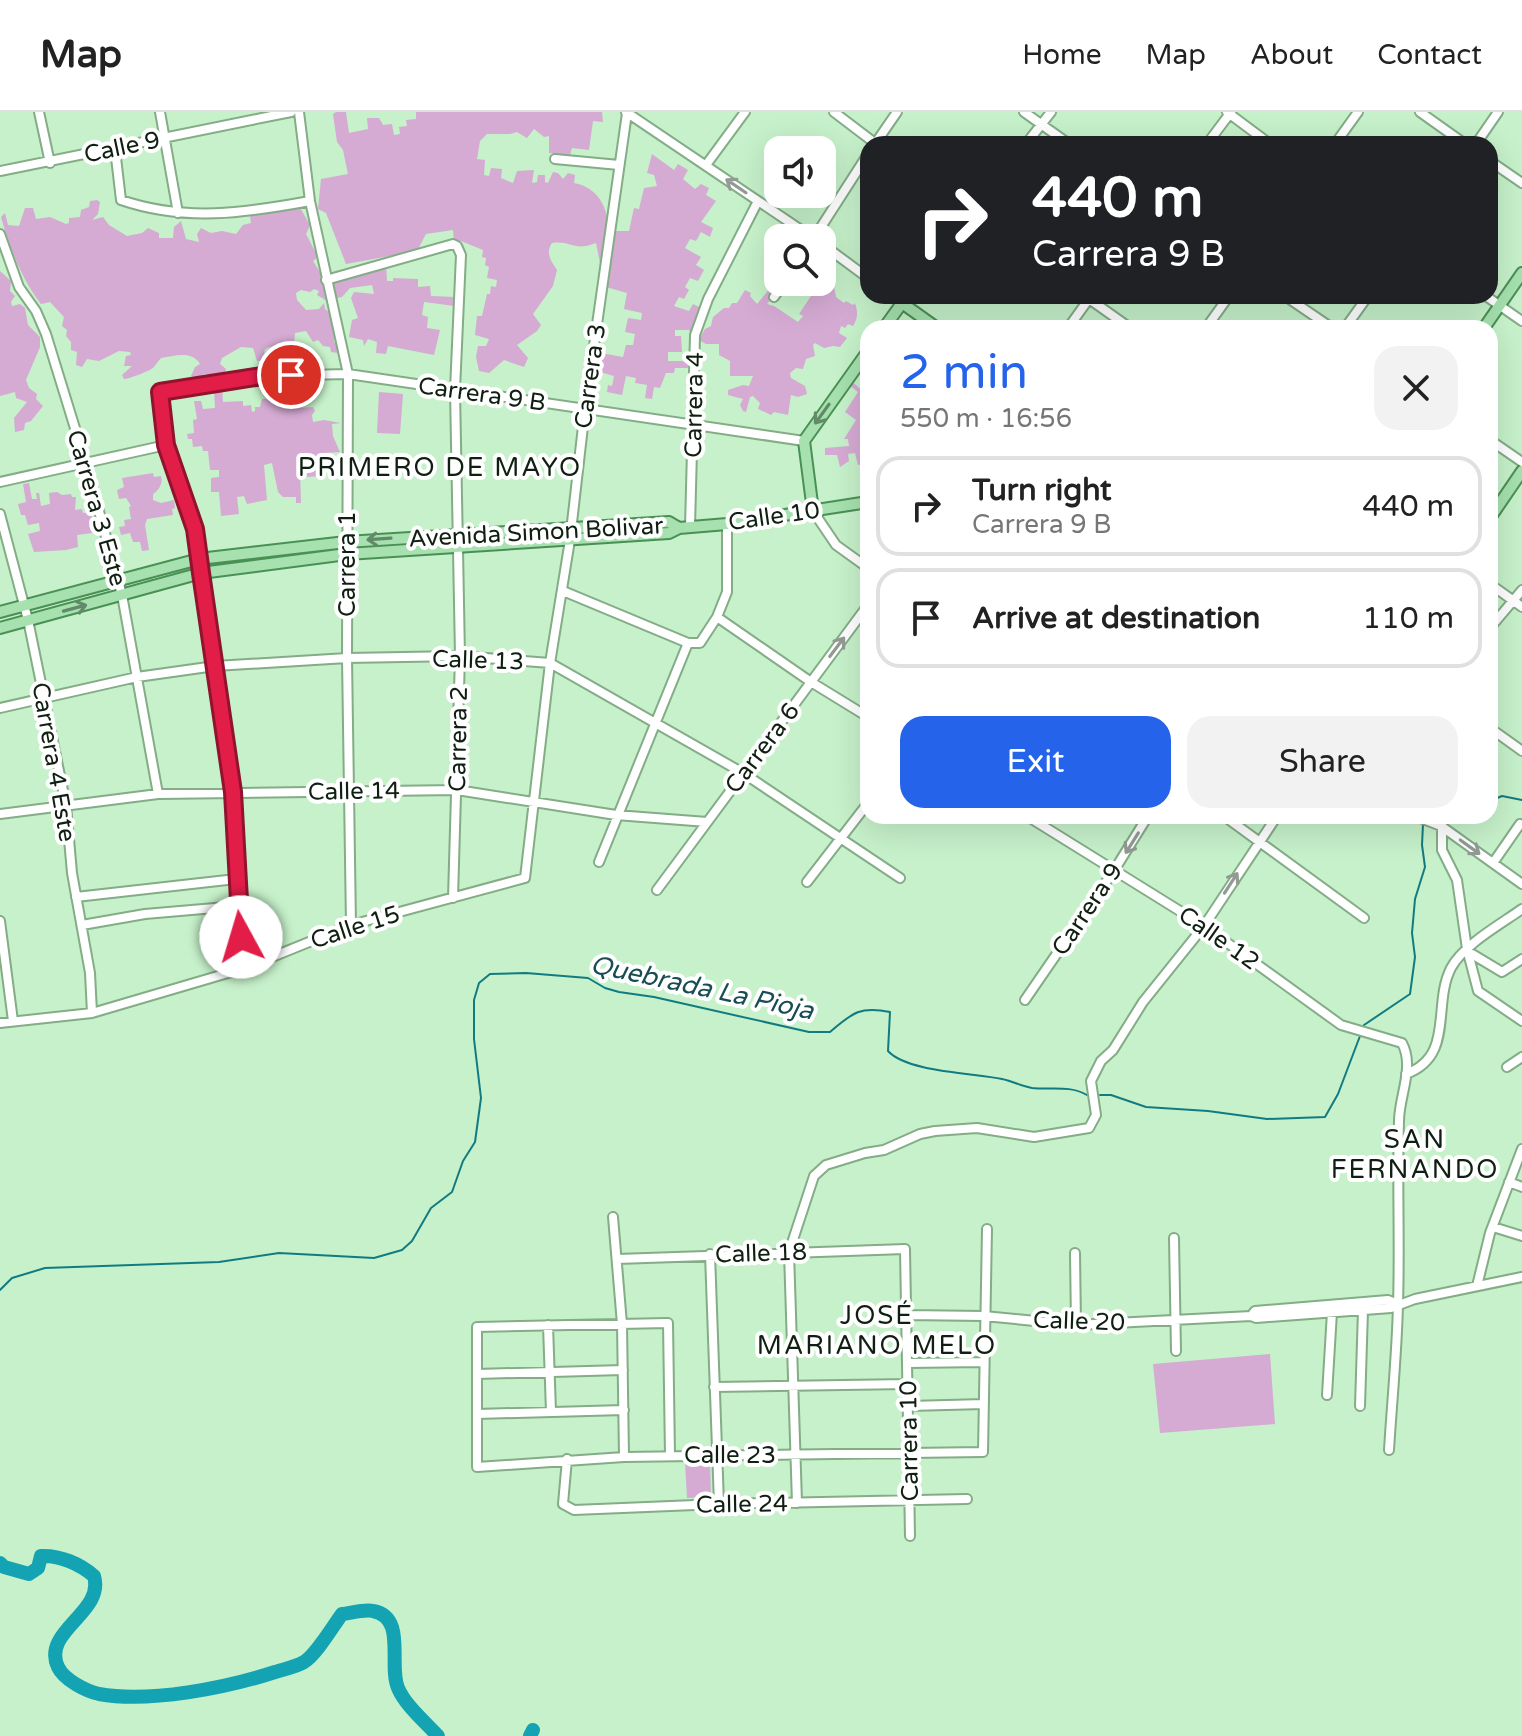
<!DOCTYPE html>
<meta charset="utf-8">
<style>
body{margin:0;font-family:"Varela Round",sans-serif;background:#f2f2f2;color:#222;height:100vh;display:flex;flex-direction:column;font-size:30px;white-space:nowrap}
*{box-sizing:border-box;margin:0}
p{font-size:26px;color:#767676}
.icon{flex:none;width:44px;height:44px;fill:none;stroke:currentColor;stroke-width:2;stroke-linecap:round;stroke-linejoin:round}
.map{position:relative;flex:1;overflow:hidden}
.sheet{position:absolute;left:860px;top:208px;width:638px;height:504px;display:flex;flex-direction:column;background:#fff;border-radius:24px;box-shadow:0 8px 32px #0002}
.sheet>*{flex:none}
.top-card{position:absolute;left:860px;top:24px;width:638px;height:168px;border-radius:24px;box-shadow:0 8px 32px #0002;background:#202124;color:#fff;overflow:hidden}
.tools{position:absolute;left:764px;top:24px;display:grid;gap:16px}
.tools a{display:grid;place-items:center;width:72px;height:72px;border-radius:16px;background:#fff;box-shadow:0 8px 32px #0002;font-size:40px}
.pin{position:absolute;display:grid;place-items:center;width:68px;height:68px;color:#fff;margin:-34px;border:4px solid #fff;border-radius:50%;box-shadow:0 2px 8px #0007}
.me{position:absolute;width:88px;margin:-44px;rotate:354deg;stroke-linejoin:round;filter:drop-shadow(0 0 6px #0008)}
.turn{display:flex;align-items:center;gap:28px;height:168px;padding:0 40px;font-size:36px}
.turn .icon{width:104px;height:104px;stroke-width:2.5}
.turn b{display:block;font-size:56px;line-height:68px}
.round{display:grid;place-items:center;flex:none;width:84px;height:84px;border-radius:24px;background:#f2f2f2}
.overview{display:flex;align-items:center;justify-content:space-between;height:136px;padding:0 40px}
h1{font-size:48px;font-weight:600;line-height:60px;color:#2563eb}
.action{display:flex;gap:16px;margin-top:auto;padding:16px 40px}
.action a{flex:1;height:92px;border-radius:24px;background:#2563eb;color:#fff;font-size:32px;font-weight:600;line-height:92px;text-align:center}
.action a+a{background:#f2f2f2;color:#222}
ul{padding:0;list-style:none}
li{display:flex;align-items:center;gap:24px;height:100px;margin:0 16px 12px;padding:0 24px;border:4px solid #e0e0e0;border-radius:24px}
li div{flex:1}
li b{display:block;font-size:30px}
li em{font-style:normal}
header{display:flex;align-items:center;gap:48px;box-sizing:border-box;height:112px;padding:0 40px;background:#fff;border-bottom:2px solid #e0e0e0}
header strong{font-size:38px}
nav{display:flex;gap:44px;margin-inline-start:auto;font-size:28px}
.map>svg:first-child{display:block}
.green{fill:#d5aad3}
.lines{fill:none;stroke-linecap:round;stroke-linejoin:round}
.stream{stroke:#127b82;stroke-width:2}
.river{stroke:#13a3b3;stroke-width:14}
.minor-casing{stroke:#83ac87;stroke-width:12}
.major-casing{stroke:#4a9055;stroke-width:14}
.minor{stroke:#fff;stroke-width:8}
.major{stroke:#a6e1af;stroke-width:10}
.oneway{stroke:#939a94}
.oneway2{stroke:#628a68}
.route-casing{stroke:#92132f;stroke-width:20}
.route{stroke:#e11d48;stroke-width:14}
.labels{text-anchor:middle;stroke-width:8;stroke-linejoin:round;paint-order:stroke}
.street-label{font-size:24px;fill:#0f1f11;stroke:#fff}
.neighbourhood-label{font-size:26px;letter-spacing:2px;fill:#0f1f11;stroke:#fff}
.water-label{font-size:26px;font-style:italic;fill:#184d54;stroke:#fff}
</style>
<header>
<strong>Map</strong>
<nav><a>Home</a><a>Map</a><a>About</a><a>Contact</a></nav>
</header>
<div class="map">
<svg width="1522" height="1624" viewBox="0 0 1522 1624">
<rect width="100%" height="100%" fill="#c6f1ca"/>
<path class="green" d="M336,0h10l3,21 19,-4 -1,-11h12l4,7 9,-1 2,11 6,-1 -1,-7 8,-1 -1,-6 10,-1v-7h186l1,10 -10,-1 -4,29 -17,-2 -2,7 -21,-2v-17l-5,1 -10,-8 -7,9 -10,-6 -7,2h-23l-7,7 -3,18 8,1 -1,15 5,1 2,-8 11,1 -1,9 12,5 4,-12 17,-1 -2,13 5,-1 1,-7h7v7l3,1 5,-11 5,1 5,6 5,-6 7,2 -1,8c36,6 42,51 26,80l-4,-20c-23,9 -24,-3 -44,0 -7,10 -1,18 5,27l-4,16 -20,28 8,11 -4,6 -20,14 11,13 -4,9 -20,-7 -15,13 -10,-2 -3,-14 2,-11h8l3,-7 -14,-4 2,-19h5l5,-22h3l1,-8 5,1 1,-7 -10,-2 2,-11 -4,-2 1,-7 -4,-1 1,-7 -22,-9 -7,1 -1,-12 -27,4 -9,17 -71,13 -20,-51 -8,-4 3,-30 27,-5 -5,-24 -6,-8 -4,-28z
M652,42l22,16 4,-6 10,6 -5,9 12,10 6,-5 8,4 -3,7 10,6 -15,21 12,6 -3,9 -9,-5 -5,9 -6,-2 -5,9 16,9 -5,8 8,5 -6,11 -8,-3 -5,9 4,3 -5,9 -5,-2 -5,9 15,5 4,-7 8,4 -10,25 -2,-3h-14v6h6l1,16h-14v9h21l-1,7h-13l-1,5h-8l-6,15 -6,-1 -2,12 -7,-1 2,-13 -12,-2 1,-5 -10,-2 -4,19 -15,-3 1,-7 4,1 2,-10 -14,-4 1,-19 22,4 3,-12h7l2,-11 -10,-2 3,-14 13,2 1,-7 -18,-4 3,-16 -21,-6 7,-56h16l5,-23 5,1 5,-21 13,-2 -3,-11 -7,-2z
M97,88l3,2 -2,12 -6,6 11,-3 6,8 18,11 15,-3 6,-5 11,5v5h14l1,-11 7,-6 5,18 13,3 -2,-8 4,-6 10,5 11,-2 14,3 7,-9 8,-2 -1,-7 35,-8 5,2 9,-4 11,19 -4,9 12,23 -5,4 10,16 4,24 -10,-6 2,-4 -5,-2 -4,3 -9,-2 -5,3 1,7 9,10 13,-1 5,-6 1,6c11,7 10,22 9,33l5,5 -1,6 -7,-1 -1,-5 -7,-1 -5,-6 -5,2 -7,-11 -11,2 -1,11h-10l-5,7 -10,-4 -4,2 -1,4 6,7 -13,1 -4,-13 -12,-1 -19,11 -2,6 6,5 -2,6 -11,3 -9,-4 -6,4 -7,-2 4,-9 5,-3c-8,-14 -26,-8 -39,-6 -3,3 -5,7 -8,10 -4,3 -24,11 -29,11l-2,-4 10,-9h-8l2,-10 5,-1 -1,-3 -11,-1 -20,10 -12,-2 -5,8 -6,-2 1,-13 -6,-2v-8l-5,-6 1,-6 -5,-4 2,-9 -14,-15 -9,2c-19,-24 -32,-58 -40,-87l4,-4 3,12 11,1 6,-18h8l3,11 14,-2 16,7 3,-1v-5l11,-1 1,-7 8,-3 1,-6z
M386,153l1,16h6v-3l25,1v8l12,-1 1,10 24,1v9l-31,-4 -2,13 6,2 -1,11 13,2 -6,25 -46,-9 -2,8 -10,-1 1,-11 -9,-3 -4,7 -1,-6 -14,-3 3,-17 6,-2 -7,-20 3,-6 20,2 -2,-9 -22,3 -8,9 -8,2 -5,-16z
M0,159l11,10 -1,10 5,5 -4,6 1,4 8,-2 5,4 3,17 12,12v10l-14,33 3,8 8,6 -1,5 7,7 -12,15 -6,2 -1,7 -9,2 -1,-14 13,-16 -11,-4 -1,-6 -15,4z
M775,170l7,4 -15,18 7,2 24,16 5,-6 -4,-2 12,-18 14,-4 4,-5h5l2,10 8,6 2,-2 7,4 2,-2c3,9 3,15 -2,23l-5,-2 -3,4 -4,-2 -2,7 8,5 -7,9 -7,-1 -9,2 -9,-5 -2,2 2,11 -9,3 -3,10 -7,-1 -6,5 1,5 14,8 2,8 -9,3 -7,-2 -3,20 -14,-3 -3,3 -13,-6 2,-6 -7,-7 -3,1 -4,15 -3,-1 -3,-6 3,-6 -15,-4v-5l15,-5 6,1 4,-10h-23v-15l-11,-6v-11h-13l-7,-4 6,-11 6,-3 2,-9 11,-9h5l3,-5h5l8,-13 6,3 -1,3 7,8z
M851,269l17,14v69l-10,1 -3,-12 -7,1 1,7 -9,6 -3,-12h-12v-7l24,-2 -1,-7h-4l12,-19 -11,-8 13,-20 -9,-7z
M222,275l1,15 20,-1v5l8,-1 1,7 3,-1v-4h5l2,-8 8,-1 1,5 27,-1 1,6 14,-1 2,4 -3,4 1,7 11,-2 17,3 -9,1 1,12 7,16 -16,1v12h-6l1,11 -12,1 -1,-8h-6l1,34h-5v-6h-13l-5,-5 -6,-29 -8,2 3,35 -20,4 -3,-8 -7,1 2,17 -18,2 -2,-24h-8v-14l8,-1v-7h-9l-2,-19h-5l-1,-5 -9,1 -1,-8h-4l-1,-5 7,-1 -1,-13 4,-1 -3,-18h7l2,8 12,-1 -1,-19z
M379,280l24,2 -3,40 -23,-1z
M153,361l1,4 7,-1c2,8 -2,14 -8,18v6l8,3 13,-3 1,8 -3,1 1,6 -26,4 -2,6 4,25 -7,1 -2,-9h-7l-3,-9 -9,2 -2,-8 6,-1 -1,-6 7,-1 -2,-12 2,-1 -5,-8 -7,1 -2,-9 7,-3 -2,-9z
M29,371l3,16h5l-1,-6h3l2,13 9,-2 -1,-11 8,-1 5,3 9,-1 1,3h4l-1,13 7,-1 1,4 8,-1 4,18 -3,3 -15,2 1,12 -12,3 -32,2 -6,-18 12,-3 -1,-8 -11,2 -3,-10h-4l-3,-11 8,-2 -3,-18z
M1270,1242l5,70 -115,9 -7,-69z
M710,1348l1,37 -24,1 -2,-36z"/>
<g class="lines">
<path class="stream" d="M1490,689l12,-5 20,4
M1362,918l2,-5 46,-31 5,-37 -3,-24 3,-34 10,-32 -3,-22 1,-21
M1100,983h11l35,12 62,4 59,8 58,-2 13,-23 22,-58
M0,1178l12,-12 33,-10 174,-6 60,-9 95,5 28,-8 10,-9 19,-33 21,-16 11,-31 12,-19 6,-44 -7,-59v-39l5,-17 11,-9 36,-1 62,5 17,10 14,4 35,5 155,35h21c23,-20 31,-26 60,-20l-2,39c19,21 85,22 114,28 10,2 19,7 30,9 19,2 38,-3 55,7"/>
<path class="river" d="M0,1451l4,4 25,7 9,-6 3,-12c19,-1 39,8 53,20 11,37 -53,55 -36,91 6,13 28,24 41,27 51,9 127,-6 176,-22 9,-3 21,-5 29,-10 12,-7 29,-36 38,-48 9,-1 23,-5 31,-3 34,6 15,54 25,77 7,17 27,34 40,48
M530,1624l3,-6"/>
<defs>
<path id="minor" d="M39,0l11,51
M160,0l18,101
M299,0l11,89 38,173 -1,284 4,267
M626,0l187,126
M834,0l42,32
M1024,0l45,32
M1227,0l43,32
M1420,0l45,32
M875,32l22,-32
M1026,32l25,-32
M1207,32l24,-32
M1335,32l23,-32
M1476,32l22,-32
M115,37l6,51c64,22 124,13 189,1
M555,47l64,6
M1490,49l32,22
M706,53l39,-53
M0,59l291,-59
M0,122l19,53 17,24 10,23 40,130 36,131 36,199
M814,126l54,-84
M822,132l46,34
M326,168l127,-36 4,2 4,9 -6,135 5,266 -7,242
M892,184l10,7 6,-7
M1085,184l45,32
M1285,184l47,32
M1486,184l36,25
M774,185l11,-15
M1068,216l23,-32
M1206,216l23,-32
M1345,216l23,-32
M1490,328l32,22
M0,370l166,-37
M813,399l23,34 32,23
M0,402l28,106 38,185 6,68 18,100 2,40
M690,415l5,-192 13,-36 50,-98
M1490,472l32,23
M563,479l125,52h12l17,-26 10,-25v-68
M717,505l94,65 57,35
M1490,516l32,-38
M0,596l137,-31 78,-11 132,-8 113,-2 90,7 193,110 157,105
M1490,616l32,23
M0,702l158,-20 299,-4 159,25 91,7
M1027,704l177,110 137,99 61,18c13,24 -3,53 -3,78 -2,61 1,122 -1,183 -1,48 -6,97 -9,146
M1224,704l140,102
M1415,704l26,10 81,58
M1442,704v34l15,30 10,69 11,42 44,30
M599,750l89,-219
M1493,751l27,-39
M807,770l61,-79
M657,778l211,-285
M76,785l160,-18
M0,809l13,100
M82,813l63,-11 93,-8
M1469,843l3,-1 30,18 20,-13
M245,856l-7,-62 -5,-114 -32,-219 -6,-44 -29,-84 -6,-53 102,-16 86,-2 456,67
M1025,888l90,-131 33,-53
M0,911l92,-10 153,-45 106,-43 174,-47 25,-215 20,-123 15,-131 42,-296
M1507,955l15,-10
M1406,962c49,-18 26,-69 45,-106 12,-23 50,-44 71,-59
M1509,1070l13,5
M613,1105l9,107 2,133
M1493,1115l29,9
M1174,1126l2,113
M1075,1141l1,72
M710,1142l9,250
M617,1147l288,-10 5,287
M1477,1174l13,-53 32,-84
M907,1203l77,1 92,9 175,-9 5,2 135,-10 24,-9 107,-22
M1251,1204l4,-5 133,-11 10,4
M548,1213l3,87
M908,1251l76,-1
M477,1262l146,-4
M714,1275l194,-3
M1327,1283l5,-83
M909,1294l75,-2
M1360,1294l3,-96
M477,1302l147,-4
M670,1344l-2,-133 -191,4v140l147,-10 359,-5 4,-223
M567,1347l-4,45 11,6 145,-6 248,-5
M797,1391l-8,-251 25,-76 12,-11 39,-12 19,-3 36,-16 15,-3 42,-3 57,9 55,-9 7,-13 -5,-34 10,-20 12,-11 30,-48 61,-76 73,-110"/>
<path id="major" d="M884,216l18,-25 35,25
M1484,216l38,-55
M813,399l-9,-70 64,-90
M1490,406l32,-47
M0,500l199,-53 147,-17 323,-20 10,6
M0,516l201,-55 146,-19 322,-21 10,-5 48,-4 141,-22"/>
</defs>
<use href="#minor" class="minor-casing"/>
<use href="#major" class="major-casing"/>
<use href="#minor" class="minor"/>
<use href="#major" class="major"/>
</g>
<defs><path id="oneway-shaft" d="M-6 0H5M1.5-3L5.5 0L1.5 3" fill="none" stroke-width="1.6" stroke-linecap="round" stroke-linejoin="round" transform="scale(2)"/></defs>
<g class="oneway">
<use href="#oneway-shaft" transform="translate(736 74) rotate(-146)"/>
<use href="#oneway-shaft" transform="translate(837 535) rotate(-53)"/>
<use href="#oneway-shaft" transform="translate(1132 731) rotate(122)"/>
<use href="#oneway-shaft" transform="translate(1470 735) rotate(36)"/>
<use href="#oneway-shaft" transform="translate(1231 771) rotate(-57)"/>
</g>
<g class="oneway2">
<use href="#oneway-shaft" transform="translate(822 302) rotate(126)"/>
<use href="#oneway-shaft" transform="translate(379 427) rotate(176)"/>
<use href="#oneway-shaft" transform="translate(75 496) rotate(-15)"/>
</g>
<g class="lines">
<defs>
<path id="route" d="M241,825l-8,-145 -32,-219 -6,-44 -29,-84 -6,-53 102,-16 29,-1"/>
</defs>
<use href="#route" class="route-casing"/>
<use href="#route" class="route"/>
</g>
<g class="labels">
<g class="street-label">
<text transform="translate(122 35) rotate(-12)" y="8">Calle 9</text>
<text transform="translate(590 264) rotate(-82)" y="8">Carrera 3</text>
<text transform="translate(482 282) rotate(8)" y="8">Carrera 9 B</text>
<text transform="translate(694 293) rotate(-89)" y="8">Carrera 4</text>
<text transform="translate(97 396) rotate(74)" y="8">Carrera 3 Este</text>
<text transform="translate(774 404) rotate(-8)" y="8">Calle 10</text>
<text transform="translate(536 420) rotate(-3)" y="8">Avenida Simon Bolivar</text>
<text transform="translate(347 452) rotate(-90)" y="8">Carrera 1</text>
<text transform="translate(478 548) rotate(2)" y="8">Calle 13</text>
<text transform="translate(458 627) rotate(-89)" y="8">Carrera 2</text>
<text transform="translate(762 636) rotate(-53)" y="8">Carrera 6</text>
<text transform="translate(54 650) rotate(80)" y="8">Carrera 4 Este</text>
<text transform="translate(354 679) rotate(-1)" y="8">Calle 14</text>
<text transform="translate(1087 797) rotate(-56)" y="8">Carrera 9</text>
<text transform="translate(355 815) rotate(-18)" y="8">Calle 15</text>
<text transform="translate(1219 826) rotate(35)" y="8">Calle 12</text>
<text transform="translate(761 1141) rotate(-2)" y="8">Calle 18</text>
<text transform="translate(1079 1209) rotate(2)" y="8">Calle 20</text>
<text transform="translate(909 1329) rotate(-91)" y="8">Carrera 10</text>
<text x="730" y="1351">Calle 23</text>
<text transform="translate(742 1392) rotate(-1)" y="8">Calle 24</text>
</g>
<g class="neighbourhood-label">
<text x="440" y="364">PRIMERO DE MAYO</text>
<text x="1415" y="1036">SAN<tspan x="1415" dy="30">FERNANDO</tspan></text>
<text x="877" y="1212">JOSÉ<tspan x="877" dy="30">MARIANO MELO</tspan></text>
</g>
<g class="water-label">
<text transform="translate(702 875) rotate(12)" y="9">Quebrada La Pioja</text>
</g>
</g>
</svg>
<div class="tools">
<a><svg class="icon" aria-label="sound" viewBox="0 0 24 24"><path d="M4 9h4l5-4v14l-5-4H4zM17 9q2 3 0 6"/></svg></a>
<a><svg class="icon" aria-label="search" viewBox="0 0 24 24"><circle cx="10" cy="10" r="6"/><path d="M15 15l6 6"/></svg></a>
</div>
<div class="pin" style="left:291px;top:263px;background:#d93025"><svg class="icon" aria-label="arrive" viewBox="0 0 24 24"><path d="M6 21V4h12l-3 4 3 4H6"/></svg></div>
<svg class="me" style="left:241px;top:825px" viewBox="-20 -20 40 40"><circle r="19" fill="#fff"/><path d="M0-13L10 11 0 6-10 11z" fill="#e11d48"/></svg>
<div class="top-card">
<div class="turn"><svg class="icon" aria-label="right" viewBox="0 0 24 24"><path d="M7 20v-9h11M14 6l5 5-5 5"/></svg><div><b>440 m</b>Carrera 9 B</div></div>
</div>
<section class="sheet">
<div class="overview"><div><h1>2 min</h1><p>550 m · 16:56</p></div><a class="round"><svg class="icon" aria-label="close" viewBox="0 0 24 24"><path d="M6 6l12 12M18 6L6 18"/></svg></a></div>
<ul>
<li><svg class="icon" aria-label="right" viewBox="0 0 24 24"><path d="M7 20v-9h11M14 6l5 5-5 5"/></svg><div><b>Turn right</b><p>Carrera 9 B</p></div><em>440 m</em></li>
<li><svg class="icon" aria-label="arrive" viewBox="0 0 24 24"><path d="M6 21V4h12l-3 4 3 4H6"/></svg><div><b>Arrive at destination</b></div><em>110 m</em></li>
</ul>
<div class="action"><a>Exit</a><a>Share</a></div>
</section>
</div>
